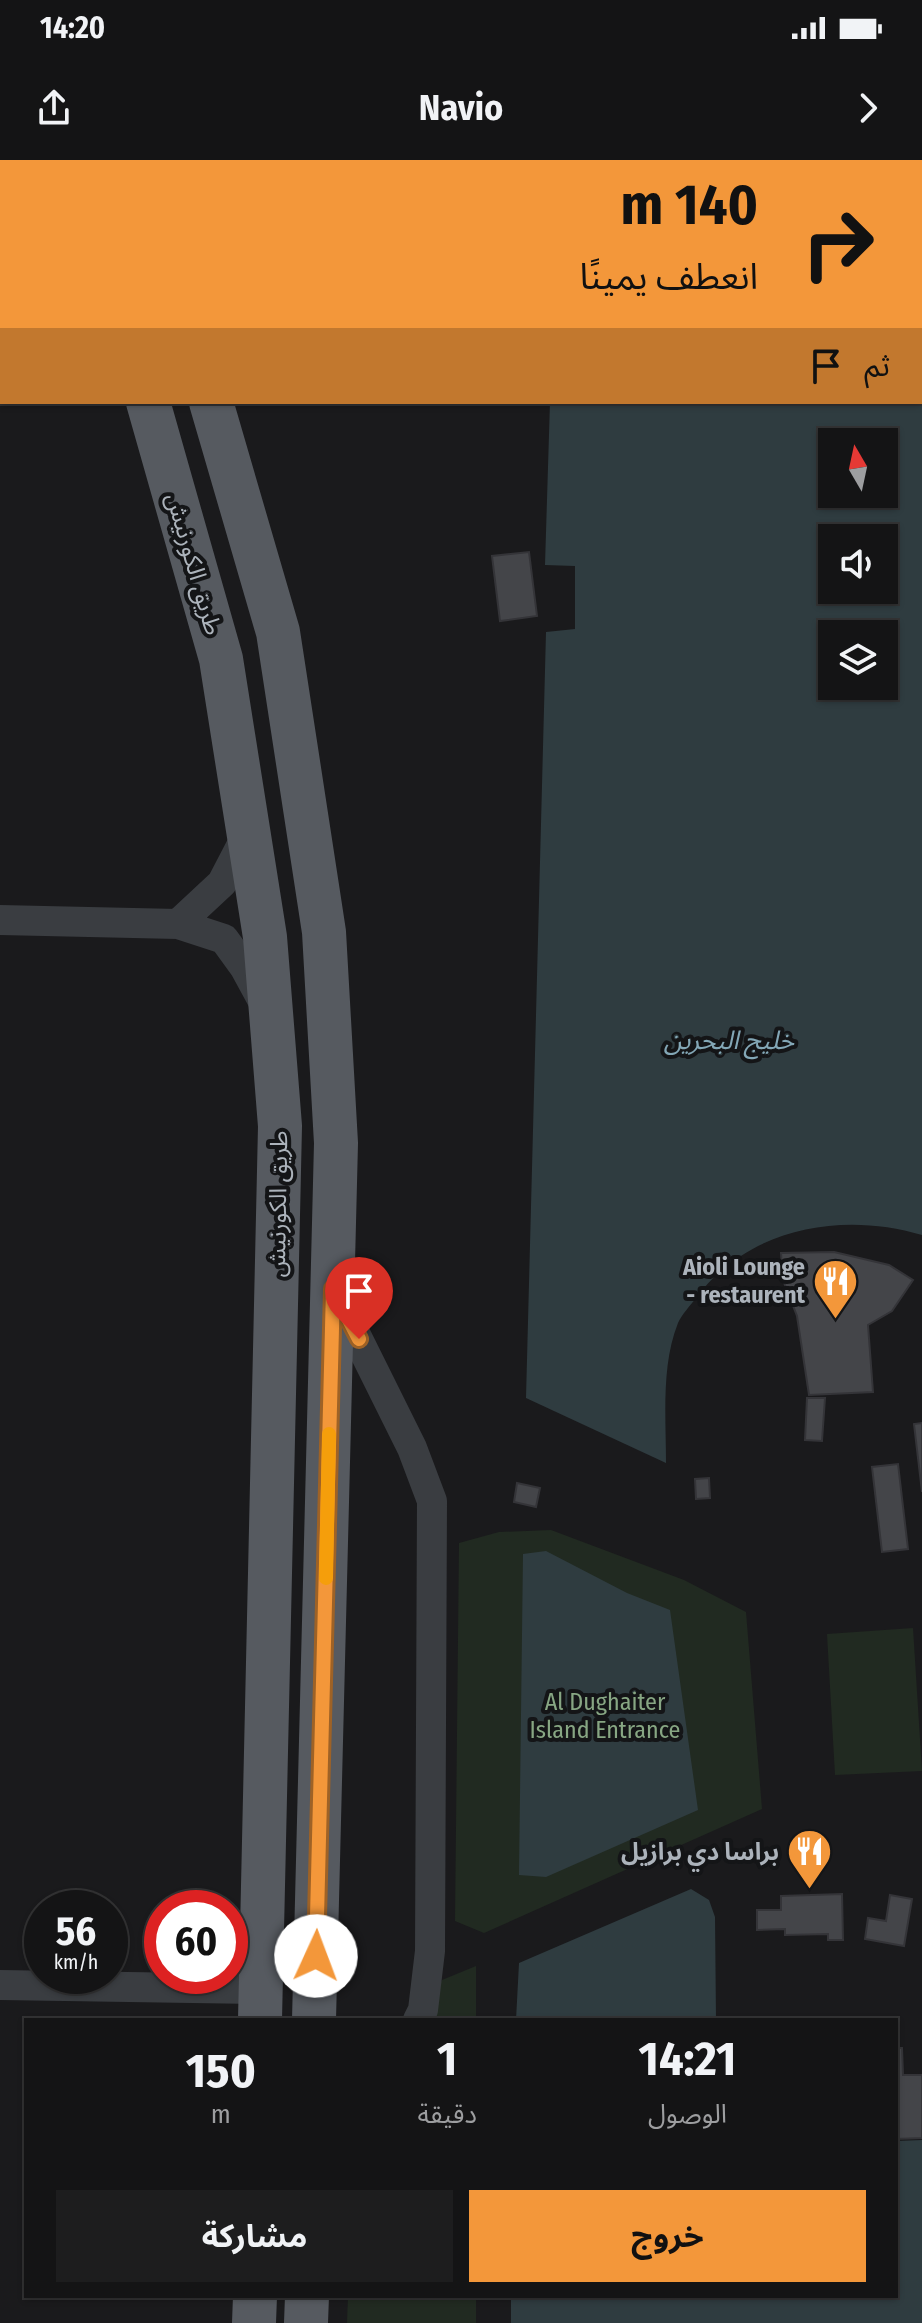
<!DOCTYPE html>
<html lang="ar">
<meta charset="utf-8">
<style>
body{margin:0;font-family:"Fira Sans Condensed","Noto Sans Arabic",sans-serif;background:#1d1d1e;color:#f1f3f6;direction:rtl;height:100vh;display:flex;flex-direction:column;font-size:30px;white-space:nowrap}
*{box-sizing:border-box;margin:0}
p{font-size:26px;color:#9d9ea0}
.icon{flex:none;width:44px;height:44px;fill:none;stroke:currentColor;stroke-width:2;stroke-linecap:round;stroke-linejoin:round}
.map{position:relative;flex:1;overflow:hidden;direction:ltr}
.sheet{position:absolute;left:24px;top:1858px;width:874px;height:280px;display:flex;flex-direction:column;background:#141415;border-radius:0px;box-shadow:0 2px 6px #0004,0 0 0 2px #333334;direction:rtl}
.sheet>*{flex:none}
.guide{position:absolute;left:0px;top:0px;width:922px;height:244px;box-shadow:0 2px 6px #0004,0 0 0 2px #333334;direction:rtl;background:#f3973a;color:#111;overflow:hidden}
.needle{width:52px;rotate:351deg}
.buttons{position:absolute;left:818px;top:268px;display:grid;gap:16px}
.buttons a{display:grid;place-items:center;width:80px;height:80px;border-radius:0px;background:#141415;box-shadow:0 2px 6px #0004,0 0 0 2px #333334;font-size:40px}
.speed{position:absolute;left:24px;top:1730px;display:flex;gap:16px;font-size:40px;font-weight:700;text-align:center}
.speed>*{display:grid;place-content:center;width:104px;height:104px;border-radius:50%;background:#141415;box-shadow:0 2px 6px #0004,0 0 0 2px #333334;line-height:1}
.speed small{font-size:20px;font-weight:400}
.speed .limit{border:12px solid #d22;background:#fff;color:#111}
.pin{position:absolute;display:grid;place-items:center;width:68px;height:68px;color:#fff;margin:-82px -34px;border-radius:50% 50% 50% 0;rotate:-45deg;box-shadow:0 0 8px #0007}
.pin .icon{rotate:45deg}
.me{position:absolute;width:88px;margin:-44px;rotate:2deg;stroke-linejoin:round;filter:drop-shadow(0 0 6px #0008)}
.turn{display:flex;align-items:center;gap:28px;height:168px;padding:0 32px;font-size:36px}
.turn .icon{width:104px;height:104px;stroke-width:2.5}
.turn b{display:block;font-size:56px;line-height:68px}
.then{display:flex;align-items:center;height:76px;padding:0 32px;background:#0003;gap:16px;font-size:30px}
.eta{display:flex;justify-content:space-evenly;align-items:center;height:136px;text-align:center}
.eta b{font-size:48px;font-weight:700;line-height:56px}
.button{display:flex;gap:16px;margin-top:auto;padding:16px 32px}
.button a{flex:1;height:92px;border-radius:0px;background:#f3973a;color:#111;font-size:32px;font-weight:700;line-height:92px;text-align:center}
.button a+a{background:#1d1d1e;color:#f1f3f6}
.status{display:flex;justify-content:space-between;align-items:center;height:56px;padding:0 40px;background:#141415;direction:ltr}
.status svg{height:22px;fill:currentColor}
header{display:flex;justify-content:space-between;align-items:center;height:104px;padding:0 32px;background:#141415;font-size:36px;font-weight:700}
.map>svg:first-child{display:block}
.green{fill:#212a21}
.water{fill:#2f3c40;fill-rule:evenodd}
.building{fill:#444549;stroke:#343438;stroke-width:2}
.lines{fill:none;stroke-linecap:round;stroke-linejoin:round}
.street{stroke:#3a3d41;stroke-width:30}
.primary{stroke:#565a60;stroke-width:44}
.route-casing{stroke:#9e6226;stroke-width:20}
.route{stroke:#f3973a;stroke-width:14}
.slow{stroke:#f59e0b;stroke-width:14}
.labels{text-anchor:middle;stroke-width:8;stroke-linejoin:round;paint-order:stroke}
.street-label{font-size:24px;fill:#acb3bb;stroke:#141517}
.poi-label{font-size:24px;font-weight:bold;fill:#acb3bb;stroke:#141517;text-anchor:end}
.park-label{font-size:24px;fill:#87a683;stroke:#141517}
.water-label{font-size:26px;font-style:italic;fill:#83a7b6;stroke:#141517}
</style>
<div class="status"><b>14:20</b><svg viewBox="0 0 49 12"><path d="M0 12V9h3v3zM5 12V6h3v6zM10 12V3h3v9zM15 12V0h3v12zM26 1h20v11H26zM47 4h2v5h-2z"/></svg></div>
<header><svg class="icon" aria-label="forward" viewBox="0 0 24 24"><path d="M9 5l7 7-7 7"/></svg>Navio<svg class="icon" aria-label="share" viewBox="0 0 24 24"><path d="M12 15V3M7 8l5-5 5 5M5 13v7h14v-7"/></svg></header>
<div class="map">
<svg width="922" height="2163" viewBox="0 0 922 2163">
<rect width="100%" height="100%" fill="#1a1a1c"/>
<path class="green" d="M551,1370l133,50 62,32 16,197 -278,124 -29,-12 4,-378 40,-11z
M913,1468l9,143 -87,4 -8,-141z
M476,1806v54h-54l20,-40z
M348,2136h128v27h-129z"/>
<path class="water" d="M752,0h170v1075c-81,-24 -174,-7 -226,63 -6,8 -14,16 -18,25 -17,43 -12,94 -12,140l-140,-65 20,-766 29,-3v-63l-30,-1 5,-163h370v-240zM832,282h52v52h-52zM832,378h52v52h-52zM832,474h52v52h-52z
M546,1391l81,42 43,17 28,200 -152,67 -27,-2 4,-321z
M691,1729l18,11 6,17 1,103h-200l3,-57z
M922,1980v183h-411v-27h385v-155z"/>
<path class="building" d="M529,392l8,64 -37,5 -8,-65z
M834,1092l55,13 24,15 -21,31 -24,14 5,67 -64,3 -12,-79 -14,-36 -2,-27z
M807,1238h18l-3,43 -17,-1z
M922,1263v69l-8,-68z
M898,1304l10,85 -26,3 -10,-85z
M709,1318l1,20 -14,1 -1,-20z
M517,1323l23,5 -4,19 -22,-5z
M842,1734l1,46h-15v-6l-43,1v-6l-28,1v-20h24v-14z
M890,1735l22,4 -8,47 -39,-7 3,-21 18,3z
M896,1888h6l1,27h19v63l-26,1z"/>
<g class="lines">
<path class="street" d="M0,760l178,4 46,15 21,29 19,35
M178,764l44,-41 27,-52
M335,1133l77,155 20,53 -2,450 -7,59 -5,10
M0,1825l261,4"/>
<path class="primary" d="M78,0v2
M140,0l1,2
M148,242l73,257 44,278 15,189 -20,894
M211,242l67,230 46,300 12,211 -22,877
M254,2163l1,-27
M306,2163l1,-27"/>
</g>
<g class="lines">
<defs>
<path id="route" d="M316,1796l17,-667 26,50"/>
</defs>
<use href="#route" class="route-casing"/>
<use href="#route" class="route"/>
<path class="slow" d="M326,1418l3,-144"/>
</g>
<defs>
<symbol id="restaurant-pin" viewBox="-11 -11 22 30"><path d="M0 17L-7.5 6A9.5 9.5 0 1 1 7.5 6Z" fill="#f3973a" stroke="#141517"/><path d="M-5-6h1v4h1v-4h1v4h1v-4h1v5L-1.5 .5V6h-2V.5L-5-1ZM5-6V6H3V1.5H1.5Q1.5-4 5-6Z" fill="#fff"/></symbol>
</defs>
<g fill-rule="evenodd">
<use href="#restaurant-pin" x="810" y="1096" width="51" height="69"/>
<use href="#restaurant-pin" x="784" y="1666" width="51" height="69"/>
</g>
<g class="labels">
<g class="street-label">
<text transform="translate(194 404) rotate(74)" y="8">طريق الكورنيش</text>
<text transform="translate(278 1044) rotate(-89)" y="8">طريق الكورنيش</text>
</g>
<g class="poi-label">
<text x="805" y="1115">Aioli Lounge<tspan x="805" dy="28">- restaurent</tspan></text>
<text x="779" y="1700">براسا دي برازيل</text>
</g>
<g class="park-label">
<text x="605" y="1550">Al Dughaiter<tspan x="605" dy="28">Island Entrance</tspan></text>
</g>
<g class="water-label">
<text x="729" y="889">خليج البحرين</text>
</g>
</g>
</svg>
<div class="buttons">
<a><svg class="needle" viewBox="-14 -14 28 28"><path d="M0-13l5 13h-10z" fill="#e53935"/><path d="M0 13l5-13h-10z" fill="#9d9ea0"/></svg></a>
<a><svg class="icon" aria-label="sound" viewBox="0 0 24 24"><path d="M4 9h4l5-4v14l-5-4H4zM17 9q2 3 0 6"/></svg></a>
<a><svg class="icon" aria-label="layers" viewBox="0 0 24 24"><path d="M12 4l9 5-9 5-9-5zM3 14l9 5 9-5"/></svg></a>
</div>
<div class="speed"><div>56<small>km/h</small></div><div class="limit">60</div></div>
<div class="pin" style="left:359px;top:1179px;background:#d93025"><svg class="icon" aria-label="arrive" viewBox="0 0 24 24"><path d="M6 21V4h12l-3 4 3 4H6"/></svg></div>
<svg class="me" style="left:316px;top:1796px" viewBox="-20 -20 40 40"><circle r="19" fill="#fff"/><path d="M0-13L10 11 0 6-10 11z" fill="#f3973a"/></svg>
<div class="guide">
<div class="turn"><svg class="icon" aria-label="right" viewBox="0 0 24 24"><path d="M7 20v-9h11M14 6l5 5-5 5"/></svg><div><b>140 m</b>انعطف يمينًا</div></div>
<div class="then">ثم<svg class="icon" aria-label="arrive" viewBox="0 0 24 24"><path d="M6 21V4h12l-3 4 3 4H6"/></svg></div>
</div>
<section class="sheet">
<div class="eta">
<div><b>14:21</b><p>الوصول</p></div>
<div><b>1</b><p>دقيقة</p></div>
<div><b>150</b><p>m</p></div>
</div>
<div class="button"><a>خروج</a><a>مشاركة</a></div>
</section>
</div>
